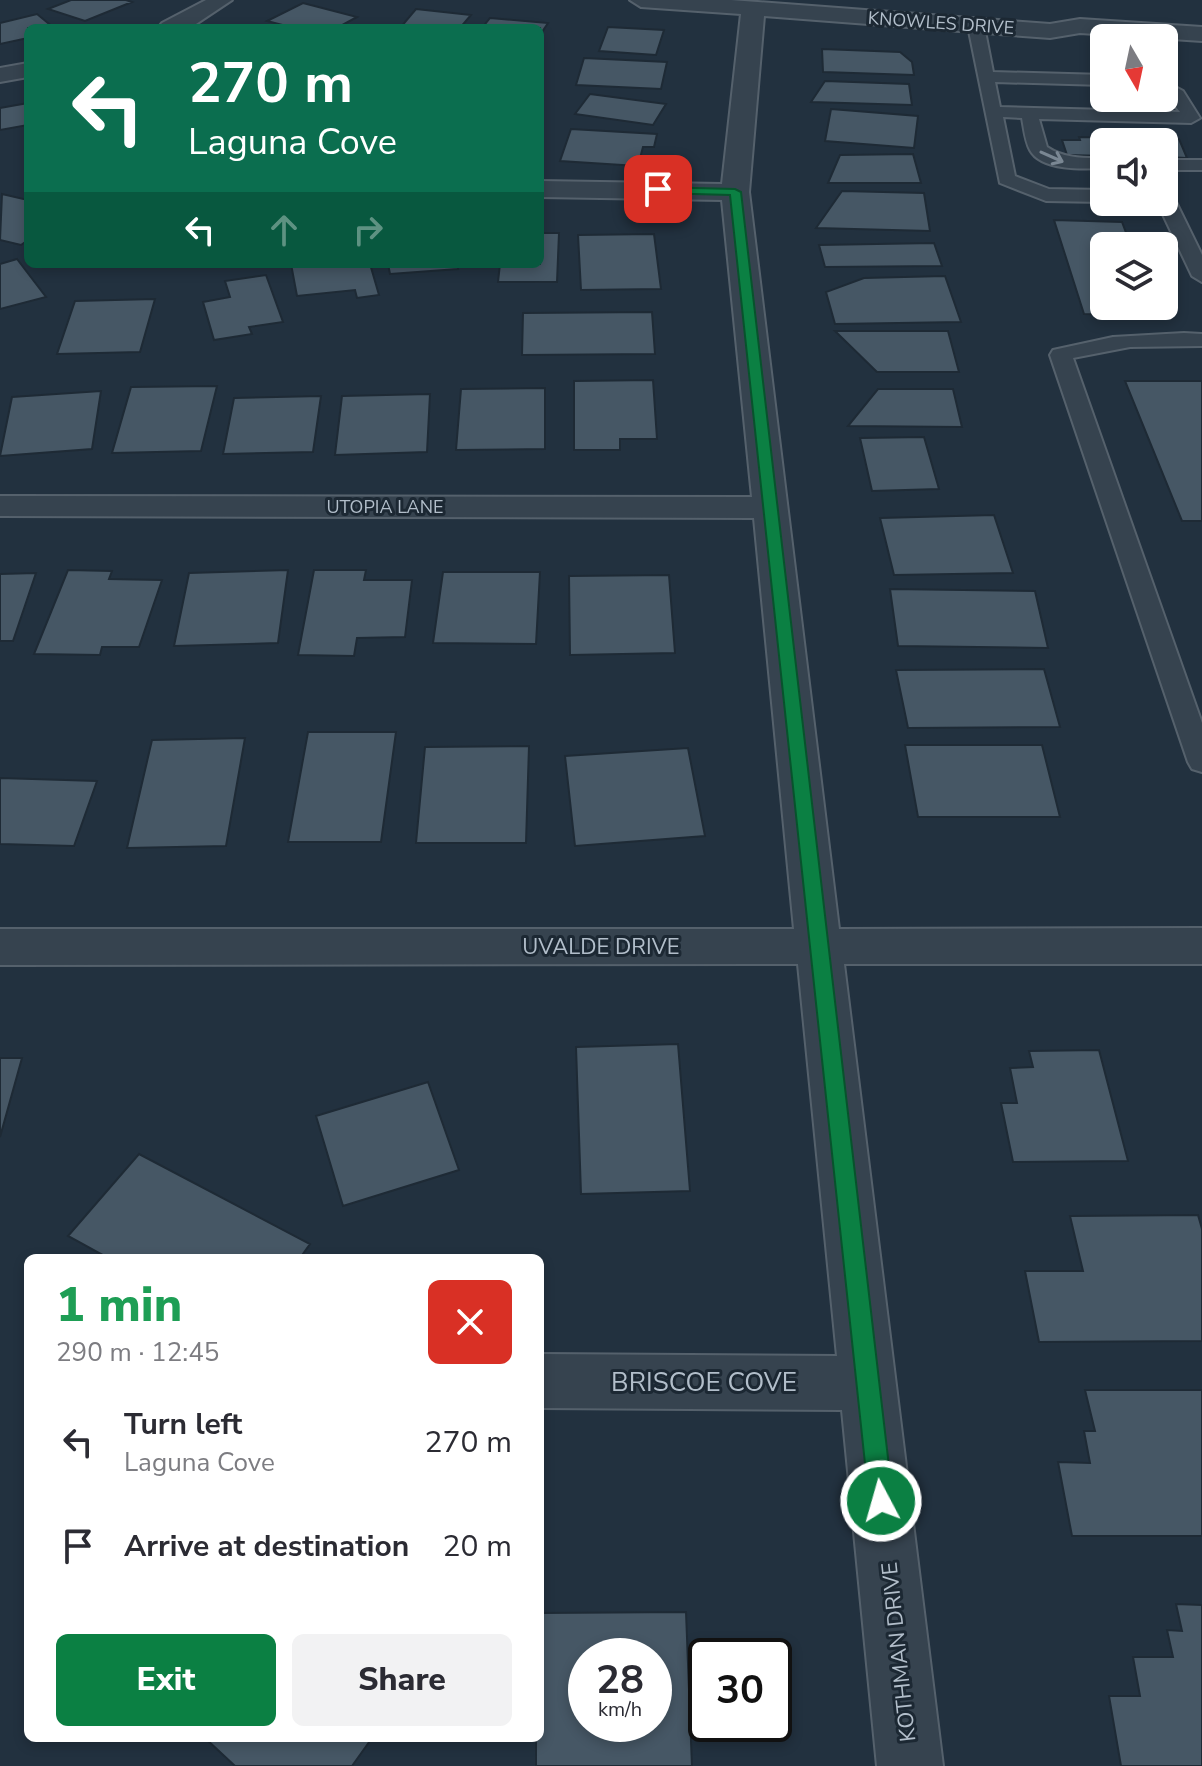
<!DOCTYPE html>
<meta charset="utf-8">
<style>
body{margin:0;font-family:"Nunito Sans",sans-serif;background:#f2f2f3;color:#2b2b33;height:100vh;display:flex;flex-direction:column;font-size:30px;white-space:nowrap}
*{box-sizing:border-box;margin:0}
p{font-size:26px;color:#7c7c81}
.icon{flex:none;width:44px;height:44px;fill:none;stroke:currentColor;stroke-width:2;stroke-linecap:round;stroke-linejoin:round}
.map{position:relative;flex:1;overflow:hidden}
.panel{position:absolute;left:24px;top:1254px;width:520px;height:488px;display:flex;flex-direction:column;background:#fff;border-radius:12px;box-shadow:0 4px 12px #0003}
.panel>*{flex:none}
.top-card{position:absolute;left:24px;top:24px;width:520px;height:244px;border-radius:12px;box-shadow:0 4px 12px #0003;background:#0b6e4f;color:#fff;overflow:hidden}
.needle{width:52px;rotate:171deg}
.controls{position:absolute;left:1090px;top:24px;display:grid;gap:16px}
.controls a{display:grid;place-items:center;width:88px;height:88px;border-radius:12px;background:#fff;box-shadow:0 4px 12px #0003;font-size:40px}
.speed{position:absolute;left:568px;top:1638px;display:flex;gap:16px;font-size:40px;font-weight:700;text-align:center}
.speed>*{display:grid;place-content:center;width:104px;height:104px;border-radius:50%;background:#fff;box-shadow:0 4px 12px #0003;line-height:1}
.speed small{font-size:20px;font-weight:400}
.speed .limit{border:4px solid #111;border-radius:12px;background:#fff;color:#111}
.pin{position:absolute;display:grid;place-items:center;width:68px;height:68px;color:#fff;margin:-34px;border-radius:16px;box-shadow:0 4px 12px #0006}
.me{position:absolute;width:88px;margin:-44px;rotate:354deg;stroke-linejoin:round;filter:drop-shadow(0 0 6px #0008)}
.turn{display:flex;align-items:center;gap:28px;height:168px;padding:0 32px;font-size:36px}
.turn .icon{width:104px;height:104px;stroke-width:2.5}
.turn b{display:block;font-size:56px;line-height:68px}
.lanes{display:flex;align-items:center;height:76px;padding:0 32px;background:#0003;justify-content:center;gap:40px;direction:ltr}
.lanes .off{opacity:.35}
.round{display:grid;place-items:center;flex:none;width:84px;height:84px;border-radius:12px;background:#f2f2f3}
.overview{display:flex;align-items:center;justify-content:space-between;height:136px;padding:0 32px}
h1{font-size:48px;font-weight:800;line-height:60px;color:#1e9e55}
.action{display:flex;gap:16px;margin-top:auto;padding:16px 32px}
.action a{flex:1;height:92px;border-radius:12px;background:#0b8043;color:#fff;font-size:32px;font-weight:800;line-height:92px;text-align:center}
.action a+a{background:#f2f2f3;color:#2b2b33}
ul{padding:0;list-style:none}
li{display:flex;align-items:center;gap:24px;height:104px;padding:0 32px}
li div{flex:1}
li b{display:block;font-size:30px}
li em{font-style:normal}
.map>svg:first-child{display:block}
.building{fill:#465765;stroke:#1e2a35;stroke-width:2;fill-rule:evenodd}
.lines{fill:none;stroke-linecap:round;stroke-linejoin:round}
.service-casing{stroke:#55616c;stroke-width:4}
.minor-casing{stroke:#55616c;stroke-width:4}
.service{fill:#36434f;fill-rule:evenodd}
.minor{fill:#36434f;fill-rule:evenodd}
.oneway{stroke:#7a8793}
.route{fill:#0b8043;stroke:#07532c;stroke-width:2}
.labels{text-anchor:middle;stroke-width:6;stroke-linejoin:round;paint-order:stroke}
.far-street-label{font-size:18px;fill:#b2beca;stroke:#1c2833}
.street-label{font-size:22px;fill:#b2beca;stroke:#1c2833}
.near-street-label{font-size:26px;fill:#b2beca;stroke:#1c2833}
</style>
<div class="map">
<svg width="1202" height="1766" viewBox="0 0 1202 1766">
<rect width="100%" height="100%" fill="#22313f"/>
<path class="building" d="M71,0h55l6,2 -47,19 -37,-12z
M303,3l54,14 -20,11h-43l-27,-7z
M416,9l55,6 -11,13h-60z
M37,14l17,14h-26v10l-28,6v-21z
M490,18l58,5 -8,12v-7h-58z
M608,27l56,3 -8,25 -57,-4z
M822,49l78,3 12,10 2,13 -91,-3z
M584,58l83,4 -6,27 -85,-4z
M825,81l84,3 3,21 -101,-3z
M590,94l76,10 -13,21 -78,-11z
M28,103v22l-28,5v-22z
M831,109l87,7 -4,32 -89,-7z
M571,129l86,5 -3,13h-11l-5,19 -78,-5z
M1079,137l100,2 8,19 -23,-1v-15h-60v14l-37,-1 -5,-15h18z
M913,154l8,29h-93l12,-28z
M842,191l82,2 6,38 -114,-3z
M2,194l26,6v40l-7,5 -21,-5z
M1054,220l68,2 9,24h-27v60h49l4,9 -73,-1z
M540,233h19l-2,49h-59l2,-18h40z
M654,234l7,55 -80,1 -3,-55z
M934,243l8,23 -117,1 -6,-22z
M17,259l29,38 -46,12v-45z
M291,264h79l9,31 -22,3 -2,-8 -58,6z
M388,264h69l1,5 -68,5z
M266,275l17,47 -34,5 3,7 -38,6 -11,-38 27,-5 -5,-16z
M945,276l16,46 -126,2 -9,-32 38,-14z
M155,299l-15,53 -83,2 18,-53z
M652,312l3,42 -133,1 1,-42z
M835,331h113l11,41h-82z
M653,380l4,59h-37v11h-46v-69z
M1125,381h77v140h-20z
M217,386l-16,65 -89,2 19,-66z
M545,388v61l-89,1 5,-61z
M878,389h75l9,38 -114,-1z
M101,391l-9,58 -92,7 12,-59z
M430,394l-3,58 -92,3 7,-59z
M321,396l-8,56 -90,2 11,-56z
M924,437l15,52 -67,2 -12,-53z
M994,515l19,58 -119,2 -14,-57z
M68,570l44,1 -3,8 53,1 -23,67h-37l-2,8 -66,-1z
M288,570l-10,73 -104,3 15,-73z
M314,570h52l-2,10h48l-7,57 -48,1 -3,18 -56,-1z
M443,572h97l-4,72 -103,-1z
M36,573l-23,68h-13v-67z
M669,575l6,78 -105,2 -1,-79z
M890,589l145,2 13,57 -150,-2z
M1044,669l16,58 -152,1 -12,-58z
M308,732h88l-15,110h-93z
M245,738l-19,108 -99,2 25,-108z
M905,745h137l18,72h-142z
M529,746l-3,97h-110l9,-96z
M688,748l17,88 -130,10 -10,-90z
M0,778l97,3 -23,65 -74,-2z
M678,1044l12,147 -109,3 -5,-147z
M1099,1050l29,111 -115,1 -12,-59h16l-7,-35 23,-1 -4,-16z
M0,1058h22l-22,79z
M428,1082l31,88 -116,36 -27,-90z
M139,1154l171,90 -10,14h-192l-40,-22z
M1198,1215l4,14v112l-163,1 -14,-71h58l-13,-55z
M1085,1390h117v146h-130l-14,-74 32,1 -6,-32h11z
M1176,1604l26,1v161h-81l-12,-70h31l-7,-39h40l-6,-27 15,1z
M686,1612l6,154h-156v-28h4v-125zM586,1656h68v68h-68z
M205,1738h167l-20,28h-117z"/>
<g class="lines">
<defs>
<path id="service" d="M976,21l8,5 9,46 111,3v10l-109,-3 5,25 180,5 -16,-20v-11l19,10 17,27 -9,5 -152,-4 8,28c18,12 37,11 57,11v10c-20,1 -63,3 -74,-18 -5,-9 -6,-22 -8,-32l-19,-1 12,59 34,13 55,1v12l-58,-1 -46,-18 -32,-157z
M1164,160h38v10h-38z
M1164,190l9,6 29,59v27l-10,-6 -35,-74h7z
M1184,333l18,1v12l-72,1 -57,11 129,365v49l-10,-3 -4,-7 -138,-407 3,-5 60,-13z"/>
<path id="minor" d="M206,0h26l-42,28h-32l4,-5z
M630,0h101l319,24 30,-5 122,8v14l-122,-8 -30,5 -286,-22 -15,176 90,737 363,-1v36h-358l99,802h-66l-35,-356 -302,-2v-54l297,2 -39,-392 -798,1v-36h794l-40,-411 -754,-2v-20l752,1 -30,-297 -182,-3v-16l182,3 19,-170 -100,-7z
M28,63v14l-28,5v-14z"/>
</defs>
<use href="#service" class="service-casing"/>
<use href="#minor" class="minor-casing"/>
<use href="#service" class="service"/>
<use href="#minor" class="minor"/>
</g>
<defs><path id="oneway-shaft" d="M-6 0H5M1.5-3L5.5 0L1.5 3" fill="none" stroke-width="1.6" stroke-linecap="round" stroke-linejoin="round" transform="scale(2)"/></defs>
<use class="oneway" href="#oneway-shaft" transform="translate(1052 157) rotate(24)"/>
<path class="route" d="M654,187l81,2 6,3 152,1309 -3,9 -9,3 -9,-3 -3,-9 -139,-1306 -72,-2 -6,-4z"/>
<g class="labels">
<g class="far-street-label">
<text transform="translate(941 23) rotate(4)" y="6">KNOWLES DRIVE</text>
<text x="385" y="513">UTOPIA LANE</text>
</g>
<g class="street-label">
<text x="601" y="954">UVALDE DRIVE</text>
<text transform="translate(898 1652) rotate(-96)" y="8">KOTHMAN DRIVE</text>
</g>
<g class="near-street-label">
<text x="704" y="1391">BRISCOE COVE</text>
</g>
</g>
</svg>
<div class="controls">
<a><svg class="needle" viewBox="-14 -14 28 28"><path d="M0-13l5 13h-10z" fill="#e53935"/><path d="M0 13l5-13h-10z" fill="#7c7c81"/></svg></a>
<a><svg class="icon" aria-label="sound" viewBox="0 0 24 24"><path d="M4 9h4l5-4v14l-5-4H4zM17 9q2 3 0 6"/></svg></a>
<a><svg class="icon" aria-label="layers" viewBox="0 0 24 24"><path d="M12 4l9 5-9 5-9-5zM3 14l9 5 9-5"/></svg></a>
</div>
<div class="speed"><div>28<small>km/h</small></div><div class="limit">30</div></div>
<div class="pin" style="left:658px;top:189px;background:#d93025"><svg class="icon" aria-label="arrive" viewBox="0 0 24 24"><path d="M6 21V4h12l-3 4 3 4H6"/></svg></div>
<svg class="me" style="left:881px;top:1501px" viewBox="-20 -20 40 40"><circle r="17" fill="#0b8043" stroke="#fff" stroke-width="3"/><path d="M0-11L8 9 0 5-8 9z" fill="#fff"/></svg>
<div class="top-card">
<div class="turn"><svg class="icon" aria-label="left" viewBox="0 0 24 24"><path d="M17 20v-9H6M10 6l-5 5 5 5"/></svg><div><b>270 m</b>Laguna Cove</div></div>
<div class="lanes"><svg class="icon" aria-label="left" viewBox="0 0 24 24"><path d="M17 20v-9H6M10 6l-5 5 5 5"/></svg><svg class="icon off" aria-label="ahead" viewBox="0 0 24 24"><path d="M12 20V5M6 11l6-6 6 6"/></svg><svg class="icon off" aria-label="right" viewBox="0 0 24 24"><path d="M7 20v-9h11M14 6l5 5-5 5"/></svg></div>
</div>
<section class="panel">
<div class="overview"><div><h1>1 min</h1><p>290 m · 12:45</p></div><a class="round" style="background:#d93025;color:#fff"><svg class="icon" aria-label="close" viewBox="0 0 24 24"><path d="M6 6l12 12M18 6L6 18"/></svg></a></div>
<ul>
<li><svg class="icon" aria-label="left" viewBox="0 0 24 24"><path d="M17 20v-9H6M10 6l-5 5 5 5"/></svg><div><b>Turn left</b><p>Laguna Cove</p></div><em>270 m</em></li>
<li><svg class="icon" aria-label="arrive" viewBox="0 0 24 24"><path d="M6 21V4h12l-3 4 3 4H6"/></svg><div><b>Arrive at destination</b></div><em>20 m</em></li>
</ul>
<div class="action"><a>Exit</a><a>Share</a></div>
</section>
</div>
